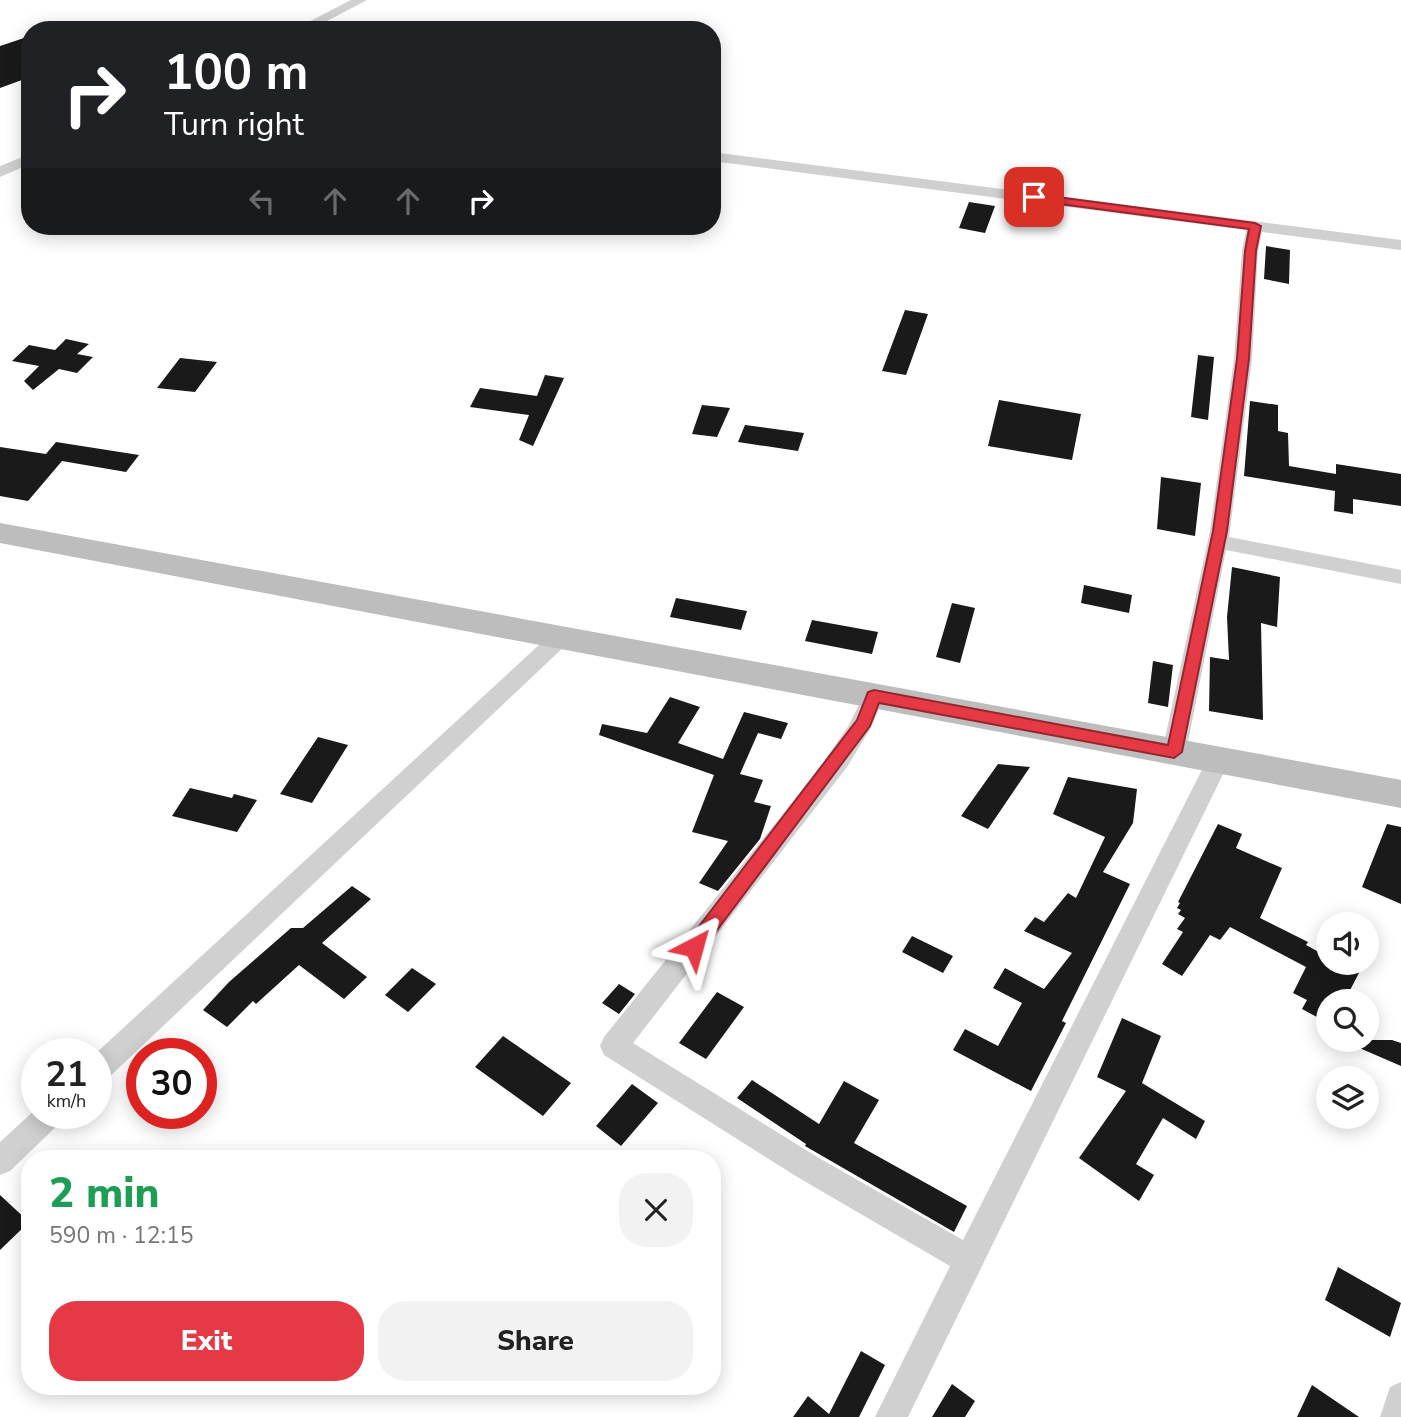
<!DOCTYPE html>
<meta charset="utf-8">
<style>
body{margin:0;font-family:"Nunito Sans",sans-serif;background:#f2f2f2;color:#222;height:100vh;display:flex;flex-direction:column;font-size:26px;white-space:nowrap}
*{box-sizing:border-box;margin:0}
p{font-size:23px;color:#767676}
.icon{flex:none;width:38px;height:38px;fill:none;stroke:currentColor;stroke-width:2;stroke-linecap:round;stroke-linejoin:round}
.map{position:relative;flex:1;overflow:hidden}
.drawer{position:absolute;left:21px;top:1150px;width:700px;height:245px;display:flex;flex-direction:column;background:#fff;border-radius:28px;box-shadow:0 4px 18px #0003}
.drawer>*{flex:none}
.top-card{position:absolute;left:21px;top:21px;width:700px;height:214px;border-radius:28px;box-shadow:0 4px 18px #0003;background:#202124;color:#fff;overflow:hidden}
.fabs{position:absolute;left:1316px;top:912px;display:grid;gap:14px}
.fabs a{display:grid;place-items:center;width:63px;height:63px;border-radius:50%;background:#fff;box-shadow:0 4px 18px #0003;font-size:35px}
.speed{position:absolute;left:21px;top:1038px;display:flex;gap:14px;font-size:35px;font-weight:700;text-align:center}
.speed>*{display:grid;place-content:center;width:91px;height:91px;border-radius:50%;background:#fff;box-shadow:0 4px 18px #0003;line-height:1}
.speed small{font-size:18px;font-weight:400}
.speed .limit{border:10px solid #d22;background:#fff;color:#111}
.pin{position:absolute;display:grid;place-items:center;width:60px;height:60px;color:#fff;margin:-30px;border-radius:14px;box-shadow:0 4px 10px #0006}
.me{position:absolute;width:77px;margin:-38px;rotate:39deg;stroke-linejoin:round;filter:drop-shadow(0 0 5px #0008)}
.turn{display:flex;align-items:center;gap:24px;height:147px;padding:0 28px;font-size:32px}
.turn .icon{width:91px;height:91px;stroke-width:2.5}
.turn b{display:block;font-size:49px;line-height:60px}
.lanes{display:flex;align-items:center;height:66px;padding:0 28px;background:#0003;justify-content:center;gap:35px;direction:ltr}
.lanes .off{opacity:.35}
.round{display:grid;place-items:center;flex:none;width:74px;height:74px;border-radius:28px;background:#f2f2f2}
.head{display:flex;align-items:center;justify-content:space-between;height:119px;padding:0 28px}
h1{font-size:42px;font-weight:800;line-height:52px;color:#1e9e55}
.cta{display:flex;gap:14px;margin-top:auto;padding:14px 28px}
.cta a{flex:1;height:80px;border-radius:28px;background:#e63946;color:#fff;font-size:28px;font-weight:800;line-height:80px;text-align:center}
.cta a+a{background:#f2f2f2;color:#222}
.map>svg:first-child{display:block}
.building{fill:#1a1a1a}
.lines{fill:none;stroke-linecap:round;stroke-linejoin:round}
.street{fill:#d0d0d0;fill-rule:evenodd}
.secondary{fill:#bdbdbd;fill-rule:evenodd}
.route{fill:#e63946;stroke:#96252e;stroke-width:2}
</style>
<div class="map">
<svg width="1401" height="1417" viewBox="0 0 1401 1417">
<rect width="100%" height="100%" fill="#fff"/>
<path class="building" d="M30,36v41l-30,11v-42z
M969,202l26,4 -10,27 -26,-5z
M1266,246l24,4 -1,34 -25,-5z
M905,310l23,4 -22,61 -24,-4z
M66,339l23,5 -12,10 16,3 -16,16 -18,-4 -26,21 -9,-9 15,-15 -27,-5 17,-16 26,5z
M1198,355l16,2 -6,63 -17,-3z
M180,358l37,4 -22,30 -38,-4z
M545,375l19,3 -31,68 -14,-6 10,-25 -59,-8 10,-19 57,8z
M999,400l82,14 -9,46 -84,-14z
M1250,401l28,4v26l10,2 1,33 47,8v-10l65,10v32l-48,-7v15l-19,-3 1,-20 -91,-15z
M702,405l28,3 -13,29 -25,-3z
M745,425l59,8 -6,18 -60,-9z
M56,442l83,13 -13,17 -64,-11 -34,40 -28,-5v-49l46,7z
M1161,477l40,6 -6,53 -38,-7z
M1232,567l48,10 -3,50 -16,-4 2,97 -54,-9 1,-54 19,3 -2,-43z
M1084,585l48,10 -3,18 -48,-10z
M676,598l71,13 -6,19 -71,-13z
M952,603l23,5 -15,55 -24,-6z
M812,620l66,12 -6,22 -67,-13z
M1153,661l20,4 -5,42 -20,-4z
M670,697l30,10 -22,36 45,16 21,-47 44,11 -7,16 -23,-6 -18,41 23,6 -9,22 17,4 -11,33 -42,52 -19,-8 29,-42 -36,-9 22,-57 -115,-40 3,-11 45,9z
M318,737l30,8 -36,58 -32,-9z
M998,764l32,3 -42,62 -27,-13z
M1068,777l69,12 -4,34 -30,49 27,12 -68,137 4,2 -35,68 -78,-41 12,-21 33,17 24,-43 -29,-15 12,-20 39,21 28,-36 -48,-22 11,-14 9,5 24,-29 8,5 29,-61 -52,-23z
M190,788l42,10 2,-4 23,6 -20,32 -65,-16z
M1218,824l24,10 -6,14 46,20 -22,50 48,24 -2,3 22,12v5h16l16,9 -12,23 -7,-3 -5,10h-8v22l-26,-14 5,-9 -14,-7 13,-26 -76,-40 -10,13 -10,-5 -28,41 -20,-12 21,-32 -6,-3 8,-11 -7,-4 3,-4 -4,-2 3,-5 -2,-1z
M1387,824l14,3v77l-39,-17z
M352,886l19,13 -49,44 45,34 -23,22 -45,-34 -43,39 -3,-3 -26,26 -24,-17 26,-28 62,-54h12z
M912,936l41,20 -10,17 -41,-21z
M412,968l24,16 -28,28 -23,-17z
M619,984l16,10 -16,20 -17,-11z
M717,992l27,15 -38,52 -27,-16z
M1122,1018l39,18 -19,47 63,38 -9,18 -33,-21 -27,46 18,11 -15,26 -60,-43 47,-67 -29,-14z
M503,1036l68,47 -28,33 -68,-49z
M1341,1040h51l9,3v23z
M752,1080l67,44 25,-43 35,19 -25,43 113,63 -13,26 -149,-86 1,-2 -69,-46z
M632,1084l26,19 -37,43 -25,-20z
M0,1195l29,27 -29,28z
M1338,1267l63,36 -11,34 -65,-37z
M861,1351l24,14 -26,52h-66l15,-21 21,18z
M952,1384l23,17 -10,16h-33z
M1312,1385l47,32h-62z"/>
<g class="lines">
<path class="street" d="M351,0h16l-57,30h-17z
M712,152l689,88v10l-139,-18 -4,19 -6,108 -23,178 172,33v14l-175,-34 -40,202 -4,6 -8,3 -8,-3 -4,-6 48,-221 24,-172 8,-108 4,-21 -534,-69z
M30,154v10l-30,13v-11z
M560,630l8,3 3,5 -3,5 -462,437 -10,4 -1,-30 457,-421z
M874,688l8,2 3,6 -15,33 -23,38 -214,276 186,115 144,82 247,-486 8,-3 8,3 4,6 -322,657h-33l75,-151 -151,-88 -195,-123 -4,-9 4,-9 215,-268 30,-44 17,-35z
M37,1108v5h28l-4,9 -51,49 -10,4v-33z
M1401,1382v35h-21l10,-30z"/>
<path class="secondary" d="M0,523l1401,257v28l-1401,-265z"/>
</g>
<path class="route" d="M1034,194l221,29 6,3 -5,25 -7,108 -22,172 -45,221 -8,6 -295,-55 -9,23 -170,227 -6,2 -7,-2 -3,-6 3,-5 170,-222 11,-28 6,-2 294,55 45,-214 24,-172 8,-108 4,-22 -219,-29 -1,-3z"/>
</svg>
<div class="fabs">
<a><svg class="icon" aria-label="sound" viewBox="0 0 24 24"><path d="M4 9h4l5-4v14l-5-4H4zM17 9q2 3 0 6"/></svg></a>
<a><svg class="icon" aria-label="search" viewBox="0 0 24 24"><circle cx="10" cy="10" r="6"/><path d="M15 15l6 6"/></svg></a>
<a><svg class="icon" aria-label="layers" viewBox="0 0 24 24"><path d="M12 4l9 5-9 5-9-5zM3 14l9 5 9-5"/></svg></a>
</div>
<div class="speed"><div>21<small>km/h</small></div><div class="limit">30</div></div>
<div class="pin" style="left:1034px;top:197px;background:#d93025"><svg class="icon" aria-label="arrive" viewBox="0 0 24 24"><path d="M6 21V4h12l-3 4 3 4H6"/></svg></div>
<svg class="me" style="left:694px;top:947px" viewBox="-20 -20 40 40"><path d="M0-17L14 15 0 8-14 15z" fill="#e63946" stroke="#fff" stroke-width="4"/></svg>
<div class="top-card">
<div class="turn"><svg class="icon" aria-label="right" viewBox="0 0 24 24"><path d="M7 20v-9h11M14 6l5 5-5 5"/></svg><div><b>100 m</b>Turn right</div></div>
<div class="lanes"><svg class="icon off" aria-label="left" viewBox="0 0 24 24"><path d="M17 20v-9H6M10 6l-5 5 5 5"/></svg><svg class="icon off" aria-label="ahead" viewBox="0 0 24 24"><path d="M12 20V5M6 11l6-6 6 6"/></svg><svg class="icon off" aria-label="ahead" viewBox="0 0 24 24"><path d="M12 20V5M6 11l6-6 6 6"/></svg><svg class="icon" aria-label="right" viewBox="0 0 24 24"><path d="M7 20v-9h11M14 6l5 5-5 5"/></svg></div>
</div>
<section class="drawer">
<div class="head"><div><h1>2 min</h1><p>590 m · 12:15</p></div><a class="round"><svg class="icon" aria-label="close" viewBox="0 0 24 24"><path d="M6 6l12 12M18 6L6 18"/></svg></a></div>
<div class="cta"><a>Exit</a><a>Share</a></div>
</section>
</div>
